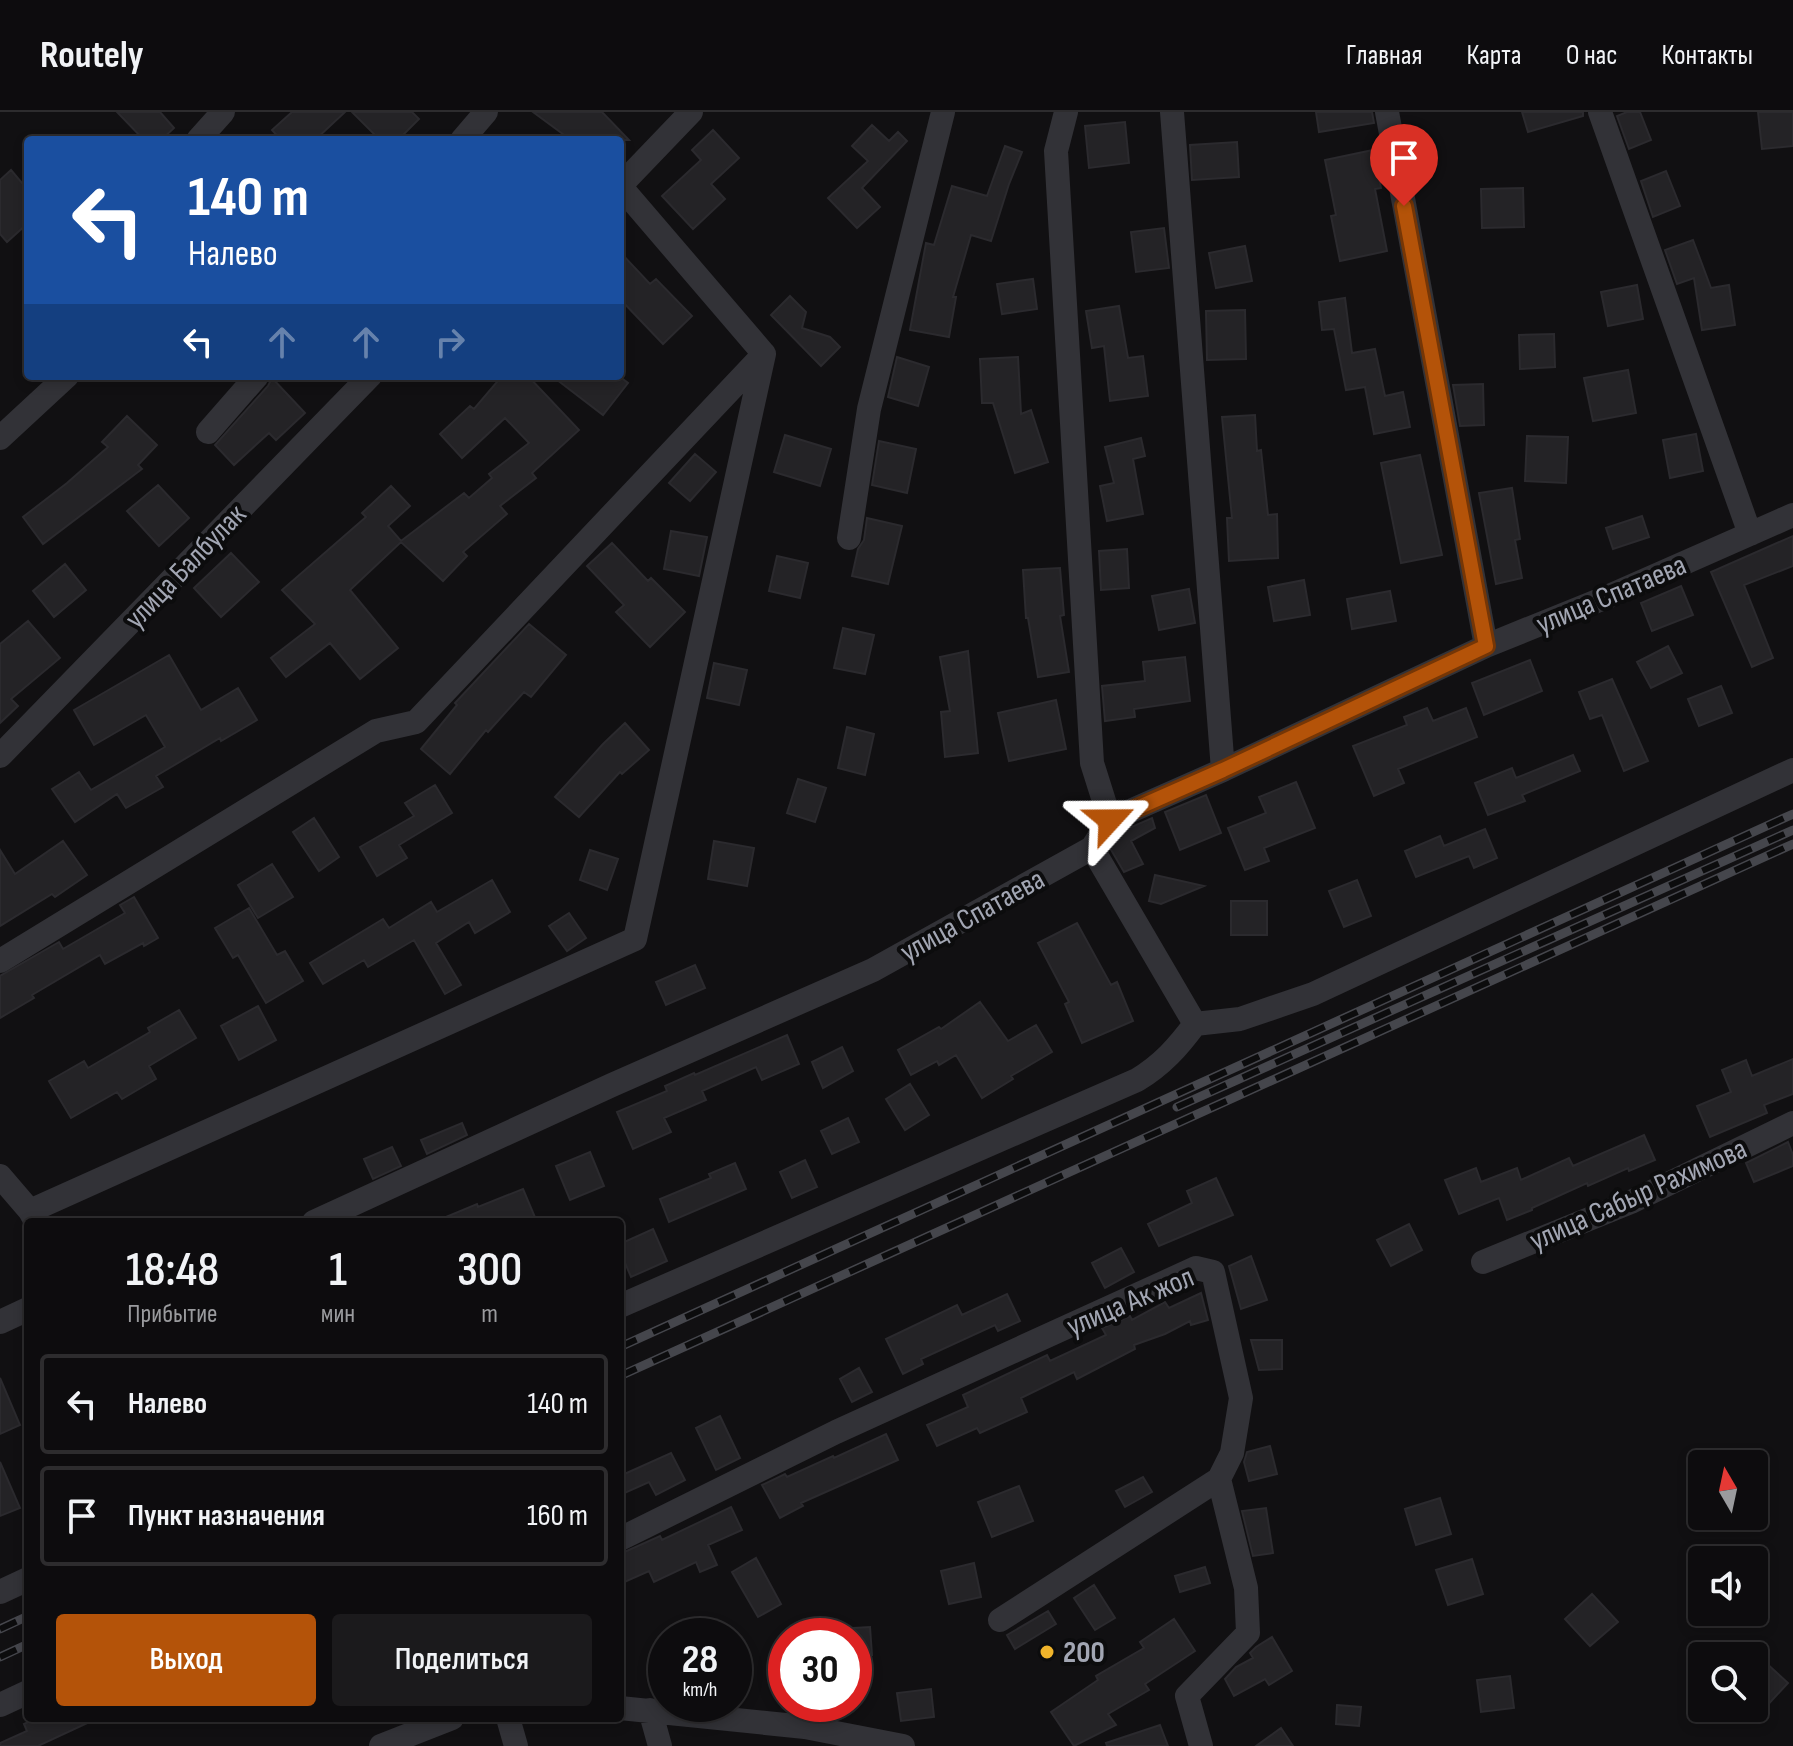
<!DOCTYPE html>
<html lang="ru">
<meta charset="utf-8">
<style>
body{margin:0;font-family:"Sofia Sans Condensed",sans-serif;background:#1b1a1c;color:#f1f3f6;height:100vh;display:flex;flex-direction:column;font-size:30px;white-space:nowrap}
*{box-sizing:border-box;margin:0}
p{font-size:26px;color:#9a9b9e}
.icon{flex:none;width:44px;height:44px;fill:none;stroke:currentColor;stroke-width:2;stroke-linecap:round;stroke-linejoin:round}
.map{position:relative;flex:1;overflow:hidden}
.side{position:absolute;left:24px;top:1106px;width:600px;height:504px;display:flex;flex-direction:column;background:#0d0c0e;border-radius:8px;box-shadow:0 4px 12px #0003,0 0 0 2px #2d2c2e}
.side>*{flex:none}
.guide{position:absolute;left:24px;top:24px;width:600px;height:244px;border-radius:8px;box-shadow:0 4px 12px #0003,0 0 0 2px #2d2c2e;background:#1a4fa0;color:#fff;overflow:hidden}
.needle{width:52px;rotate:351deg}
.buttons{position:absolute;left:1688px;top:1338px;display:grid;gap:16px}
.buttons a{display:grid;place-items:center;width:80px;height:80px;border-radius:8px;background:#0d0c0e;box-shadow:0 4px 12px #0003,0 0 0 2px #2d2c2e;font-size:40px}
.speed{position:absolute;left:648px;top:1506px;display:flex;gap:16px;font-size:40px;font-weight:700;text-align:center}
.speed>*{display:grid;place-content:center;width:104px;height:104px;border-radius:50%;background:#0d0c0e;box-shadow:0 4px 12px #0003,0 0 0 2px #2d2c2e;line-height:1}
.speed small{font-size:20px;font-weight:400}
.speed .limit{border:12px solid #d22;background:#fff;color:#111}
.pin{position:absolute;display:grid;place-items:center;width:68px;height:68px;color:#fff;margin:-82px -34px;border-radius:50% 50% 50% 0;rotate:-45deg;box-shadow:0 0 8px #0007}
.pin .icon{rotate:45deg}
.me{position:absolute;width:88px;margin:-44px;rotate:66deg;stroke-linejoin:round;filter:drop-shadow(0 0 6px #0008)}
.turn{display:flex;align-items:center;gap:28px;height:168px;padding:0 32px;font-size:36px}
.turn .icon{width:104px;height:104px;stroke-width:2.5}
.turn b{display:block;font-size:56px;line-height:68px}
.lanes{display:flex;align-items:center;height:76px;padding:0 32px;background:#0003;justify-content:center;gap:40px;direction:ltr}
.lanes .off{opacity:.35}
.eta{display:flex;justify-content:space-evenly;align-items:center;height:136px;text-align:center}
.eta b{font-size:48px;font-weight:600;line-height:56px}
.cta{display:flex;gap:16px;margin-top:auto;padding:16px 32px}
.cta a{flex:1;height:92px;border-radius:8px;background:#b45309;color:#fff;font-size:32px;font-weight:600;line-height:92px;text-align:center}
.cta a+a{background:#1b1a1c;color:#f1f3f6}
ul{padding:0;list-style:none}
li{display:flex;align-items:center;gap:24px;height:100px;margin:0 16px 12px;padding:0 16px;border:4px solid #2d2c2e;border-radius:8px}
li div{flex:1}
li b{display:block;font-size:30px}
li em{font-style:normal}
header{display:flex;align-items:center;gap:48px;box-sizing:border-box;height:112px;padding:0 40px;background:#0d0c0e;border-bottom:2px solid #2d2c2e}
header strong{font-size:38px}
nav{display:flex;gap:44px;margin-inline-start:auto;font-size:28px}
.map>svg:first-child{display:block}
.building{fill:#242326;stroke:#2b2a2e;stroke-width:2}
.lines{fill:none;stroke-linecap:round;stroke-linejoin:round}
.minor{stroke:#323237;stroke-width:24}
.rail-casing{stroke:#45464c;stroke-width:9}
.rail{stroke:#0c0c0d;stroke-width:6;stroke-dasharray:18;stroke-linecap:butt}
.route-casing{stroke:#753606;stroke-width:20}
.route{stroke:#b45309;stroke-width:14}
.poi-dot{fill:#f0b42b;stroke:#0c0c0d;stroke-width:3}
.labels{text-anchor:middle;stroke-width:8;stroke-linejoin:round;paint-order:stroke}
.street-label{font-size:30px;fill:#a2a6b3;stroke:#0c0c0d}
.poi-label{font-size:30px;font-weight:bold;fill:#a2a6b3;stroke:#0c0c0d;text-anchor:start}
</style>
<header>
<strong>Routely</strong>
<nav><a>Главная</a><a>Карта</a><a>О нас</a><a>Контакты</a></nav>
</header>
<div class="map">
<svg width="1793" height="1634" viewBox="0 0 1793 1634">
<rect width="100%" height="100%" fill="#111012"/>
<path class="building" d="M117,0h43l14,16 -13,12h-17z
M292,0h53l-30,28h-34l-9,-10z
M352,0h60l7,7 -21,21h-18z
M533,0h69l27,28h-58z
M1316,0h56l2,11 -55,9z
M1522,0h61v4l-55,16z
M1627,0h13l11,28 -22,9 -12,-33z
M1758,0h35v34l-31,3z
M1125,10l4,41 -40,5 -4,-42z
M872,13l17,16 9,-9 9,9 -45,47 18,19 -23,21 -29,-30 40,-37 -16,-15z
M713,18l26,28 -28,26 14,15 -32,30 -31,-33 39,-36 -9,-10z
M1237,30l2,35 -47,3 -2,-35z
M1005,34l17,6 -13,32 -18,57 -20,-6 -18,62h3l-7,40 -39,-7 16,-87 8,2 18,-59 35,10z
M1373,38l8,38 -6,1 12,62 -47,10 -9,-45 5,-1 -11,-55z
M11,58l17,20v33l-21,19 -7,-8v-54z
M1666,59l14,35 -27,11 -12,-36z
M1523,76l1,39 -42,1 -1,-39z
M1164,116l5,40 -33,4 -5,-40z
M1693,128l18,48 18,-3 6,40 -33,5 -8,-52 -17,6 -12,-34z
M1245,134l7,35 -36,7 -7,-35z
M620,140l30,32 6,-5 36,37 -29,28 -43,-45z
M1033,167l4,30 -35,5 -5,-30z
M1637,173l6,34 -35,7 -7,-34z
M790,184l16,16 -4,16 28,9 10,10 -19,19 -50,-51z
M1345,186l7,55 23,-4 10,47 18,-4 7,35 -36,7 -9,-47 -19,3 -12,-61 -12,1 -3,-28z
M1119,194l9,52 15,-2 5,40 -38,5 -6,-55 -12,2 -6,-37z
M1245,198l1,49 -39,1 -1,-49z
M1554,222l1,33 -35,2 -1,-34z
M897,245l32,10 -11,39 -30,-9z
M1018,245l3,57 10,-4 17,52 -33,11 -22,-70h-11l-2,-44z
M1628,258l8,43 -43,8 -9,-43z
M502,264h26l51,54 -47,43 4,5 -36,28 7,8 -44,38 4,4 -24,25 -42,-39 -51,48 48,58 -38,31 -30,-36 -44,34 -15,-19 44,-34 -33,-34 84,-73 -4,-4 29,-27 19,20 -22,20 13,15 63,-48 5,5 23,-20 -3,-4 40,-31 -24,-25 -43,40 -22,-24 30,-28 4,3z
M552,264h67l9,7 -25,32z
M272,266l33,35 -29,27 -7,-7 -35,32 -19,-20 53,-59z
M1483,272l1,41 -24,1 -7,-41z
M1255,303l2,36 4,-1 7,65 9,-1 1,44 -49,3 -2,-43h5l-10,-101z
M127,304l30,29 -19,20 4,4 -99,75 -20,-27 44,-34 41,-36 -6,-5z
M1696,322l7,37 -33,7 -7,-38z
M785,323l46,14 -11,37 -46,-14z
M1527,324l41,1 -2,46 -41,-2z
M1141,326l4,18 -12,3 10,55 -36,7 -7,-35 14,-3 -9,-36z
M879,329l37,8 -9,44 -35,-8z
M695,342l21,18 -26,29 -21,-18z
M1420,343l22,100 -41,8 -20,-100z
M158,373l31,33 -30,28 -32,-35z
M1512,376l8,51 -5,1 7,38 -26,6 -17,-91z
M1642,404l7,21 -36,12 -7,-21z
M867,406l35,8 -14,58 -36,-8 6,-27 6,-9z
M671,419l36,6 -8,39 -35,-7z
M1793,424v30l-49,19 29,73 -21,9 -41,-95z
M612,431l36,38 3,-3 34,34 -35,35 -34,-35 8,-7 -37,-39z
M1127,437l2,39 -28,2 -2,-39z
M231,441l28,29 -38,35 -27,-29z
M777,444l31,7 -8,35 -31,-7z
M65,452l21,26 -32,27 -21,-26z
M1060,456l4,47 -4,1 9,56 -31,5 -10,-59h-2l-3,-48z
M1304,468l6,35 -36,6 -6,-34z
M1681,474l12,29 -41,16 -11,-28z
M1189,477l6,34 -36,7 -7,-34z
M1390,479l6,30 -44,8 -5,-30z
M28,509l32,37 -49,41 7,7 -18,17v-79z
M529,512l37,31 -35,42 -7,-5 -36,40 -2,-2 -36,44 -29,-25 36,-44 -2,-2z
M843,516l31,7 -9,39 -31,-6z
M1668,534l14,27 -31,15 -14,-26z
M968,539l10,102 -33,4 -4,-45 9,-1 -10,-54z
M169,543l32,55 37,-22 19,32 -36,21 -1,-3 -64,38 7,11 -37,21 -9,-14 -42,28 -23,-33 27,-17 12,18 74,-43 -19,-32 -52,30 -20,-35z
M1185,545l5,44 -56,8 1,8 -30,4 -3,-35 43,-5 -2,-19z
M1530,548l12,31 -58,24 -12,-32z
M714,551l33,7 -8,35 -32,-7z
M1612,567l36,82 -24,10 -22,-56 -12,4 -11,-27z
M1721,574l11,27 -33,13 -11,-27z
M1056,588l10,49 -57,12 -11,-48z
M1427,596l6,13 33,-13 11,29 -79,32 6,14 -30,13 -21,-50 54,-21 -3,-8z
M625,611l24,27 -27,24 -2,-2 -41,45 -24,-20 48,-53z
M847,615l27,7 -9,41 -27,-7z
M1573,643l7,16 -58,24 3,6 -37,14 -13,-32 37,-15 4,10z
M798,667l28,9 -11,34 -28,-9z
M1296,670l19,46 -51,20 5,13 -24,9 -17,-42 38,-15 -7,-16z
M435,673l17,28 -53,32 8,13 -30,18 -17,-29 54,-31 -9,-13z
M1206,683l15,38 -41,17 -15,-38z
M314,706l25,39 -20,14 -26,-39z
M1152,706l3,10 -24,13 12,23 -19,8 -14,-24 10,-16z
M1485,717l12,29 -23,10 -5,-12 -53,21 -11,-26 35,-15 4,10z
M63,729l24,34 -32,22 -3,-3 -52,32v-76l15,24z
M714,729l40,7 -7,38 -39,-7z
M590,738l28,9 -11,31 -27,-10z
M272,752l21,33 -35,21 -20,-33z
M1155,763l49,11 -43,18 -12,-3z
M492,768l18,32 -35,21 -6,-11 -33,21 25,42 -16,9 -31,-54 -46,27 -4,-7 -41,24 -13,-21 73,-44 6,9 42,-26 6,10z
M1357,768l14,36 -27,11 -15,-36z
M134,785l24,41 -14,8 -1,-3 -38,21 -5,-9 -68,40 2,3 -34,20v-42l59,-34 4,7 62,-36 -5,-8z
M1231,789h36v34h-36z
M249,796l28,47 8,-4 18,30 -37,22 -28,-48 -5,3 -18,-30z
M569,801l17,25 -19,13 -18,-25z
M1077,811l34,62 6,-3 16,39 -51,22 -17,-39 4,-2 -31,-59z
M695,853l10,23 -39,17 -10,-23z
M980,890l28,39 28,-16 16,27 -41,24 2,3 -31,19 -26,-43 -17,10 -2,-4 -26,14 -13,-25 41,-23 2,2z
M258,894l18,34 -37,20 -18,-34z
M179,898l17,28 -47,28 7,13 -34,20 -5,-7 -46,26 -22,-37 35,-20 4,7 62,-36 -2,-4z
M787,923l12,29 -37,16 -6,-13 -54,24 4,9 -42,18 7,14 -38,17 -16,-37 50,-21 -2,-5 29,-13 1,2z
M842,935l11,24 -30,17 -11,-26z
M1793,947v35l-29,11 3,8 -57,24 -13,-31 34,-14 -9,-22 24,-10 6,16z
M910,972l19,31 -24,15 -19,-31z
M848,1006l11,24 -27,12 -11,-23z
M462,1011l5,12 -40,19 -6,-14z
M1644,1023l11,25 -26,11 -1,-3 -40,18 -1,-3 -55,25v2l-25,10 -8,-22 -40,16 -14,-34 31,-12 5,14 36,-14 4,12 48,-22 4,8z
M1788,1030l5,13v11l-39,16 -8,-19z
M392,1035l9,19 -28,13 -9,-20z
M590,1040l14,34 -34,14 -14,-34z
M805,1048l12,27 -25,11 -12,-26z
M735,1051l11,26 -77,33 -9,-23 51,-21 -2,-4z
M1216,1066l17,37 -74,31 -11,-22 44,-21 -5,-12z
M523,1077l14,33h-103l43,-18 1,3z
M1409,1112l13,26 -31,16 -14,-26z
M653,1117l14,32 -36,16 -11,-26v-7z
M1121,1136l13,24 -29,16 -13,-25z
M1251,1144l16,44 -26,9 -12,-43z
M1201,1181l7,27 -17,5 -1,-4 -25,13 -31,11 1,4 -58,30 -3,-7 -53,26 6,14 -47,21 -3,-5 -40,18 -10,-21 41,-18 -5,-12 84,-40 3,6 56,-26 -4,-7 28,-12 2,4 33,-18 4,6z
M1007,1182l13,27 -22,10 -3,-6 -74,34 2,5 -20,10 -17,-35 71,-34 5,10z
M1251,1228h31v29l-23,1z
M859,1256l13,24 -20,10 -12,-23z
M0,1266l20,47 -20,9z
M720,1304l20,42 -24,12 -20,-42z
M886,1322l12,26 -97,43 2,3 -23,12 -18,-33 23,-11 2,3 46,-21 1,2z
M1270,1334l7,28 -28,7 -5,-19 3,-10z
M671,1341l14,27 -29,15 -7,-13 -29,13v-19z
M0,1350l20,46 -20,8z
M1143,1365l9,15 -27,15 -9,-16z
M1019,1374l14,35 -41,16 -14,-35z
M1440,1386l11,36 -35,11 -11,-36z
M731,1395l11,23 -34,15 9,20 -17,7 -4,-10 -42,20 -5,-11 -29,13v-30l40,-18 2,4z
M1266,1396l7,45 -20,3 -11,-45z
M756,1446l25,46 -23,13 -26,-45z
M1472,1447l11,35 -35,11 -12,-35z
M974,1451l7,34 -32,7 -8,-33z
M1205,1455l5,16 -30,9 -5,-16z
M1094,1473l21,33 -20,12 -21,-32z
M1592,1482l26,28 -28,24 -25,-27z
M1048,1499l8,13 -41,25 -8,-14z
M1174,1507l21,32 -50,33 4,6 -41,24 8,11 -42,21 -23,-34 47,-32 -2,-4 48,-28 -4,-6z
M870,1515l2,28 -18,1v-28z
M1272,1525l20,34 -23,14 -4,-6 -31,17 -9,-17 11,-12 17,-9 -3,-5 6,-6z
M1754,1540l34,31 -25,27 -9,-8z
M1510,1564l4,32 -33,4 -4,-32z
M931,1577l3,28 -33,4 -4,-28z
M1337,1593l24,2 -2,19 -23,-2z
M37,1606h61l-60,28h-38v-3l27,-12 -3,-7z
M1160,1613l8,21h-61l-1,-3z
M1281,1616l12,18h-37z"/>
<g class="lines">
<path class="minor" d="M1066,0l-10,39 36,612 18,57
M1172,0l51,658
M1387,0l99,534
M1600,0l150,422
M198,28l25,-28
M462,28l24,-28
M620,74l71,-74
M208,320l49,-56
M0,326l67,-62
M849,426l20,-129 74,-297
M0,644l370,-380
M1092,736l103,176
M0,849l376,-230 40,-9 348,-368 -144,-168
M0,1064l30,35 6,11
M30,1099l605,-272 129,-585
M314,1110l298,-137 261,-115 219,-122 18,-28 113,-50 263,-124 121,-49 186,-82
M1483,1150l148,-60 162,-79
M620,1194l517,-226c25,-15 41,-33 58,-56l45,-5 73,-25 480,-224
M0,1210l28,-13
M620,1427l216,-107 360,-164 17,4 28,126 -9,55 -13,26 -219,141
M0,1480l28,-13
M0,1593l28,-13
M620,1596l185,19 98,19
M650,1598l10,36
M508,1606l8,28
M381,1634l71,-28
M1201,1634l-14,-50 61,-63 -2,-45 -27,-109"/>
<defs>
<path id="rail" d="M1177,995l616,-277
M620,1235l1173,-533
M620,1264l1173,-532
M0,1517l28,-13
M0,1545l28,-13"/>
</defs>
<use href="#rail" class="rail-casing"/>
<use href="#rail" class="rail"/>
</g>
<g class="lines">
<defs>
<path id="route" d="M1110,708l113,-50 263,-124 -82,-440"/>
</defs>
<use href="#route" class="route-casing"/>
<use href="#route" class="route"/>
</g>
<circle class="poi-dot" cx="1047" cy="1540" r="8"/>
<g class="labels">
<g class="street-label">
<text transform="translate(185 454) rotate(-46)" y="10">улица Балбулак</text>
<text transform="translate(1611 482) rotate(-23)" y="10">улица Спатаева</text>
<text transform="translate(972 803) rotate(-29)" y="10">улица Спатаева</text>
<text transform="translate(1638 1082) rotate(-24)" y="10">улица Сабыр Рахимова</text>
<text transform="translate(1130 1189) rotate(-23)" y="10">улица Ак жол</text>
</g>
<g class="poi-label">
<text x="1063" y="1550">200</text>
</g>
</g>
</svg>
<div class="buttons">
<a><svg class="needle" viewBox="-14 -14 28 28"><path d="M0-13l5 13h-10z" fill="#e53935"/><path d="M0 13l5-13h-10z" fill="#9a9b9e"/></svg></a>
<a><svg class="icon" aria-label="sound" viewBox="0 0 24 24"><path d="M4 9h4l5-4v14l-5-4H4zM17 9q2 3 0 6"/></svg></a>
<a><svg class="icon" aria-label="search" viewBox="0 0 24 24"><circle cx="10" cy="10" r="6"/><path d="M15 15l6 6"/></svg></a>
</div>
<div class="speed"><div>28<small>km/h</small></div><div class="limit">30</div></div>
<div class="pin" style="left:1404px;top:94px;background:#d93025"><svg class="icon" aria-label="arrive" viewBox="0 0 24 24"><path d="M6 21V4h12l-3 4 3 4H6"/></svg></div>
<svg class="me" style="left:1110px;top:708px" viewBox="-20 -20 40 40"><path d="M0-17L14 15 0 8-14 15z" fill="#b45309" stroke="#fff" stroke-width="4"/></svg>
<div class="guide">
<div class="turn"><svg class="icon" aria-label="left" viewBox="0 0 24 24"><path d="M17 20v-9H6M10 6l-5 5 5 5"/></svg><div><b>140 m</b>Налево</div></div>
<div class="lanes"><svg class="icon" aria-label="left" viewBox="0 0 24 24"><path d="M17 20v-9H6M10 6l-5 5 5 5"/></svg><svg class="icon off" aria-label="ahead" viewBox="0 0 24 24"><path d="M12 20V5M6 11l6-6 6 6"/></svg><svg class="icon off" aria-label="ahead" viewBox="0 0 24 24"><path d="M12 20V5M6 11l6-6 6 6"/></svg><svg class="icon off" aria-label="right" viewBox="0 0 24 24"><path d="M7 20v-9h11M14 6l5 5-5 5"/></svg></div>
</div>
<section class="side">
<div class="eta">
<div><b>18:48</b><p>Прибытие</p></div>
<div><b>1</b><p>мин</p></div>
<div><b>300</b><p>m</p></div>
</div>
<ul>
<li><svg class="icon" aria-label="left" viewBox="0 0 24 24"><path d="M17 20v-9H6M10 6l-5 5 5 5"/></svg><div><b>Налево</b></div><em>140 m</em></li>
<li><svg class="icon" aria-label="arrive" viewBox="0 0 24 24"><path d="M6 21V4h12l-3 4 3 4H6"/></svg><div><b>Пункт назначения</b></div><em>160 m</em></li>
</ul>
<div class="cta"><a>Выход</a><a>Поделиться</a></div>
</section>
</div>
